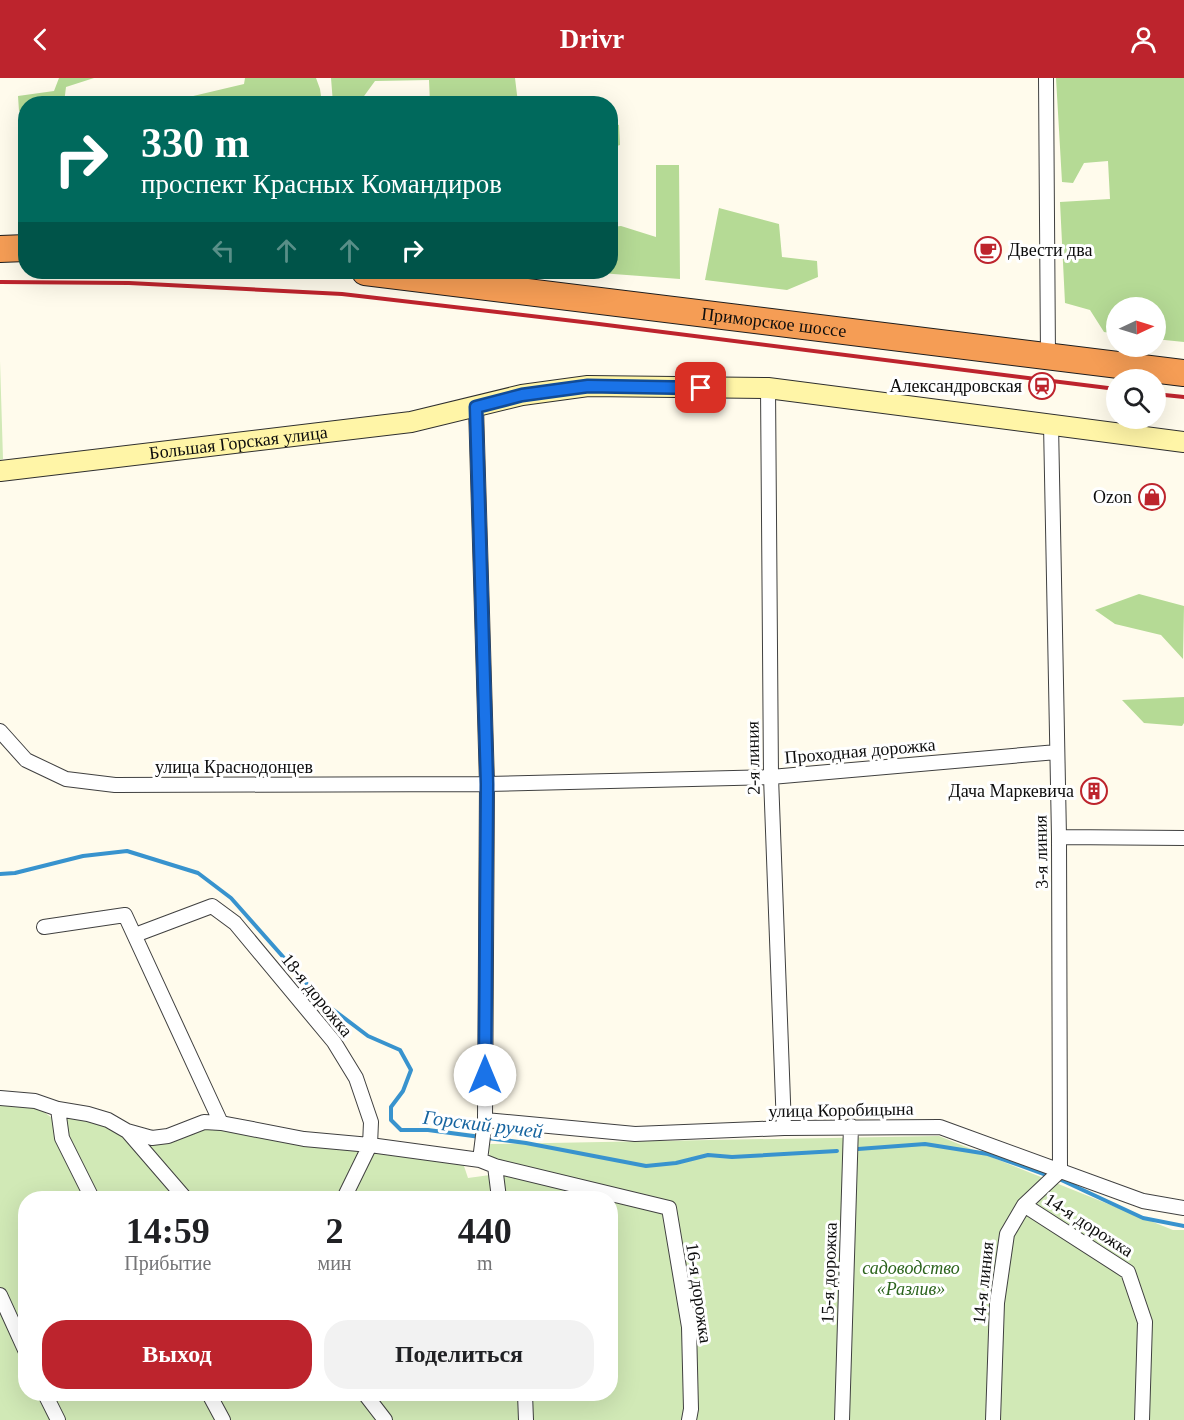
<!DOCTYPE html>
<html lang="ru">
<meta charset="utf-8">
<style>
body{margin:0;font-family:Georgia,serif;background:#f2f2f2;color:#202124;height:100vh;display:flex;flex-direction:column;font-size:22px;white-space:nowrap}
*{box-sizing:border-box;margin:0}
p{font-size:20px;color:#757577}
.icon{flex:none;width:33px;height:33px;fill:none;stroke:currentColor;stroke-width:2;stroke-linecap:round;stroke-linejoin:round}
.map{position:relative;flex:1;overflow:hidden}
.details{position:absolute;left:18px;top:1113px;width:600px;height:210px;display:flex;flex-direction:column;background:#fff;border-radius:24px;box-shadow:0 6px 24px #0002}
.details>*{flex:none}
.top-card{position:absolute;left:18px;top:18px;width:600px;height:183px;border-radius:24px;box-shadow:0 6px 24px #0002;background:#00695c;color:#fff;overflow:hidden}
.needle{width:39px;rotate:86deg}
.controls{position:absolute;left:1106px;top:219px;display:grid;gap:12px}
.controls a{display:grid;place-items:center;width:60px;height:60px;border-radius:50%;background:#fff;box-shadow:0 6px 24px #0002;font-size:30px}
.pin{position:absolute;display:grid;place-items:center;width:51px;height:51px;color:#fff;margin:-26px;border-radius:12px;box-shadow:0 3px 9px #0006}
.me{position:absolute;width:66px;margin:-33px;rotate:0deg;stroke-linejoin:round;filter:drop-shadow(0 0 4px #0008)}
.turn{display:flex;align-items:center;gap:21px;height:126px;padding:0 24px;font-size:27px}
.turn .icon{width:78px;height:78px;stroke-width:2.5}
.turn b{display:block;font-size:42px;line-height:51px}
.lanes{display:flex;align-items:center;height:57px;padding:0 24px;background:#0003;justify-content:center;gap:30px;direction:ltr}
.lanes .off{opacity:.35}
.eta{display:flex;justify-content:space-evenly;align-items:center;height:102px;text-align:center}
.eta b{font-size:36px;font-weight:600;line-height:42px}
.cta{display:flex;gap:12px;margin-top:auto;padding:12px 24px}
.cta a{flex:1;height:69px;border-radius:24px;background:#bd242d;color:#fff;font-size:24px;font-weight:600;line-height:69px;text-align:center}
.cta a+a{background:#f2f2f2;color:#202124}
header{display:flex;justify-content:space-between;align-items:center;height:78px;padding:0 24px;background:#bd242d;color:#fff;font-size:27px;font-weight:600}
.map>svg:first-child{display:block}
.green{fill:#d1e9b6;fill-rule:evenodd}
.forest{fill:#b5da95}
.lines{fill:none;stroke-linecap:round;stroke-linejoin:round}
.stream{stroke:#3893ce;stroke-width:4}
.street-casing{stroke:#404040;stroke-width:16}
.secondary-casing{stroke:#2f2f2f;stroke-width:22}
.highway-casing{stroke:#1e1e1e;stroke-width:28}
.street{stroke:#fff;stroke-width:14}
.secondary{stroke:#fff5a7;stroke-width:20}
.highway{stroke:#f59d55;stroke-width:26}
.rail{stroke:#bd242d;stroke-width:4}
.route-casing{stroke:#114b97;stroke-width:15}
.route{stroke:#1a73e8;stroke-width:10}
.labels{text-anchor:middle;stroke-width:6;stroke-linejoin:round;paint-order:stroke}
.poi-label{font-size:18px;fill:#0d0d0d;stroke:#fff;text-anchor:end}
.street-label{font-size:18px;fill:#0d0d0d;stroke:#fff}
.park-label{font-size:18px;font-style:italic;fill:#2c641d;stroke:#fff}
.water-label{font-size:20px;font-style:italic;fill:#16649f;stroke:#fff}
</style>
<header><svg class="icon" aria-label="back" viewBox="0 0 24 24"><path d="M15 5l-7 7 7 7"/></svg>Drivr<svg class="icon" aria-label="person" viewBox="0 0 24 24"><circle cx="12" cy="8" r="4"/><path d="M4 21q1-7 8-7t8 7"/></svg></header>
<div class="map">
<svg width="1184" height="1342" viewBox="0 0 1184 1342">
<rect width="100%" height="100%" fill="#fffbec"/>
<path class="green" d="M0,283l3,98 -3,1z
M0,1028h36l16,12 39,-7 40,14 26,18 51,-16 255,36 5,15 22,-3 -1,-31 450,-8 234,94h11v190h-1184zM26,1120h584v196h-584z"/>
<path class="forest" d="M59,0h35l-28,9 -2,16 -38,1 -1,6 -6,1 -1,-15 36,-5z
M245,0h71l4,11 2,14h-150v-2l72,-17z
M331,0h184l3,25h-88l-1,-23 -54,1 -16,22h-26z
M1056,0h128v264l-29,-3v-31h-39v26l-12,-2 -14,-22 -25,-7 -5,-101 50,-3 -2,-38 -24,2 -11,20 -11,-1z
M610,44l9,3 1,20 -9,3z
M656,87h23l1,114 -93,-7h23l1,-45 10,-1 35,11z
M719,130l60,16 3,33 35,4 1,16 -31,13 -82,-10z
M1139,516l45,12 -1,53 -22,-24 -46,-11 -20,-14z
M1184,619v26l-2,3 -38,-3 -22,-23z"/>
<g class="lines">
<path class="stream" d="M0,796l15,-1 68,-17 44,-5 71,22 33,25 92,104 45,34 32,14 11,20 -8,21 -12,16v13l10,10h27l98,13 120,23 30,-3 32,-8 24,2 105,-6
M858,1071l67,-5 63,10 56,20
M1057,1100l86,40 41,8"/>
<defs>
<path id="street" d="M1046,0l2,279
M768,310l3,389 13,351
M476,329l11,377 -2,336 -5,40 15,6 174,42 20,119 2,82 -2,11
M0,653l26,29 40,19 49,6 372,-1 284,-7 286,-25
M1059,759l125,1
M44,849l81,-12 96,208
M135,857l77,-29 23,17 99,119 22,36 15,44 -1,23 -26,53
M0,1020l35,3 23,8 30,5 20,6 19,11 25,7 16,-2 36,-14 17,1 83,16 66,6 110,15
M58,1031l4,29 30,60
M485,1042l150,14 149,-6 156,-1 203,74 41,7
M128,1054l57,66
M495,1088l4,32
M1024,1127l104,67 17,50 -3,98
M0,1217l26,57
M45,1316l13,26
M209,1316l14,26
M365,1316l20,26
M525,1316l1,26
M842,1342l9,-294
M993,1342l4,-117 10,-69 17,-29 36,-34 -1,-334 -8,-413"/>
<g id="secondary">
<path id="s1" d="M0,393l411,-49 111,-27 66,-9 180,2 416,54"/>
</g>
<g id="highway">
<path d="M0,171l26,-1"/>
<path id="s2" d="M365,194l819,101"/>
</g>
</defs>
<use href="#street" class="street-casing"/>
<use href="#secondary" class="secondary-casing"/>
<use href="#highway" class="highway-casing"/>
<use href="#street" class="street"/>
<use href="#secondary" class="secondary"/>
<use href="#highway" class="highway"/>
<path class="rail" d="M0,204l129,1 213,11 249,29 525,66
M1155,316l29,3"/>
</g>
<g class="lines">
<defs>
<path id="route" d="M485,997l2,-291 -11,-377 46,-12 66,-9 113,2"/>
</defs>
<use href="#route" class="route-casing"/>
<use href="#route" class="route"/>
</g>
<defs>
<symbol id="cafe-ring" viewBox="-11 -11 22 22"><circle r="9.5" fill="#fff" stroke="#bd242d" stroke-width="1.5"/><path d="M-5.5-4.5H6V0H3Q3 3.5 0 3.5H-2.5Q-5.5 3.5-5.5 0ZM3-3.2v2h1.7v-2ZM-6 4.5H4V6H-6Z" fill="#bd242d"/></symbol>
<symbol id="station-ring" viewBox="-11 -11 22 22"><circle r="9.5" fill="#fff" stroke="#bd242d" stroke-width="1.5"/><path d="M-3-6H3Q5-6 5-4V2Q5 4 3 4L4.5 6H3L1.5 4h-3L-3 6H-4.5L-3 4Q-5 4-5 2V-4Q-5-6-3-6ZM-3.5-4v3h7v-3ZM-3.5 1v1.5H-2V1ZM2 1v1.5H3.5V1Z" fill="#bd242d"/></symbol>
<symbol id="shop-ring" viewBox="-11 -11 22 22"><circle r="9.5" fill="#fff" stroke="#bd242d" stroke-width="1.5"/><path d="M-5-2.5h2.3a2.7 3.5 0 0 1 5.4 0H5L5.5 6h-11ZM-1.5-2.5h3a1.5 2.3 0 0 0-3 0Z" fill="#bd242d"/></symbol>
<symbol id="building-ring" viewBox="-11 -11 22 22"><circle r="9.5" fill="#fff" stroke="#bd242d" stroke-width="1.5"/><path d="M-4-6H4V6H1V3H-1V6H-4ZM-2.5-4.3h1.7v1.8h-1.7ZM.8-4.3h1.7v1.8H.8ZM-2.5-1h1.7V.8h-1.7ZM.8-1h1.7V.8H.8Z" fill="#bd242d"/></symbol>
</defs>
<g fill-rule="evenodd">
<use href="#cafe-ring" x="973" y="157" width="30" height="30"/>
<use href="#station-ring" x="1027" y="293" width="30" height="30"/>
<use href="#shop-ring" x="1137" y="404" width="30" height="30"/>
<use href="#building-ring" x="1079" y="698" width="30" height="30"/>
</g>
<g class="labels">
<g class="poi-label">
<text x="1008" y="178" text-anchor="start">Двести два</text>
<text x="1022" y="314">Александровская</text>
<text x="1132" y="425">Ozon</text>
<text x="1074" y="719">Дача Маркевича</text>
</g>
<g class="street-label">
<text dy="6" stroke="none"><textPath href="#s2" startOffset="412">Приморское шоссе</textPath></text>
<text dy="6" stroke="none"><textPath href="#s1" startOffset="240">Большая Горская улица</textPath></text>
<text transform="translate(860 673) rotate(-5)" y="6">Проходная дорожка</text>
<text transform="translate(753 680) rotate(-91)" y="6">2-я линия</text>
<text x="234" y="695">улица Краснодонцев</text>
<text transform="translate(1041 774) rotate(-91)" y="6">3-я линия</text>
<text transform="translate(317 917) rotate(51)" y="6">18-я дорожка</text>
<text transform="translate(841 1032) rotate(-1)" y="6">улица Коробицына</text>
<text transform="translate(1089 1147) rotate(33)" y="6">14-я дорожка</text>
<text transform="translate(829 1195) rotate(-88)" y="6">15-я дорожка</text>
<text transform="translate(983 1205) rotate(-84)" y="6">14-я линия</text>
<text transform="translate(699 1215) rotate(82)" y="6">16-я дорожка</text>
</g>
<g class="park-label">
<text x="911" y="1196">садоводство<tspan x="911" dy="21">«Разлив»</tspan></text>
</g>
<g class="water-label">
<text transform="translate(483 1046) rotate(7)" y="7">Горский ручей</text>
</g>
</g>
</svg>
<div class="controls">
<a><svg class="needle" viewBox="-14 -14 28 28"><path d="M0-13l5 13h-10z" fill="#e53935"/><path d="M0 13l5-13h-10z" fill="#757577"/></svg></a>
<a><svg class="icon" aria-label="search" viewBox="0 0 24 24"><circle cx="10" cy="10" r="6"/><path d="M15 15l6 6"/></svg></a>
</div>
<div class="pin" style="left:701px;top:310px;background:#d93025"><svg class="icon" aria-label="arrive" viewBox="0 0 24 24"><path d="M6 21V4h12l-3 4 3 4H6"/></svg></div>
<svg class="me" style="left:485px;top:997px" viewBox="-20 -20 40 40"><circle r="19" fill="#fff"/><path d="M0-13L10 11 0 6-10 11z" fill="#1a73e8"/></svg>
<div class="top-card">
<div class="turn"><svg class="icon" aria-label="right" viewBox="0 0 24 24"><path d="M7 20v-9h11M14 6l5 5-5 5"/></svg><div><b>330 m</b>проспект Красных Командиров</div></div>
<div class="lanes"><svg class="icon off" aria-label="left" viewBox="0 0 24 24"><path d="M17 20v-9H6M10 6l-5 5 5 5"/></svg><svg class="icon off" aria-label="ahead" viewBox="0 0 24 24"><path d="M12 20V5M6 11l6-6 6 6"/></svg><svg class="icon off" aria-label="ahead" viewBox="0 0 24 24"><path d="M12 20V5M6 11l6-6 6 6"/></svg><svg class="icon" aria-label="right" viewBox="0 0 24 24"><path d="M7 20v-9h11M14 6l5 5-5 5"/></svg></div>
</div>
<section class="details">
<div class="eta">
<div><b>14:59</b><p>Прибытие</p></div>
<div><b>2</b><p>мин</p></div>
<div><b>440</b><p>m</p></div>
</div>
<div class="cta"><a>Выход</a><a>Поделиться</a></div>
</section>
</div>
